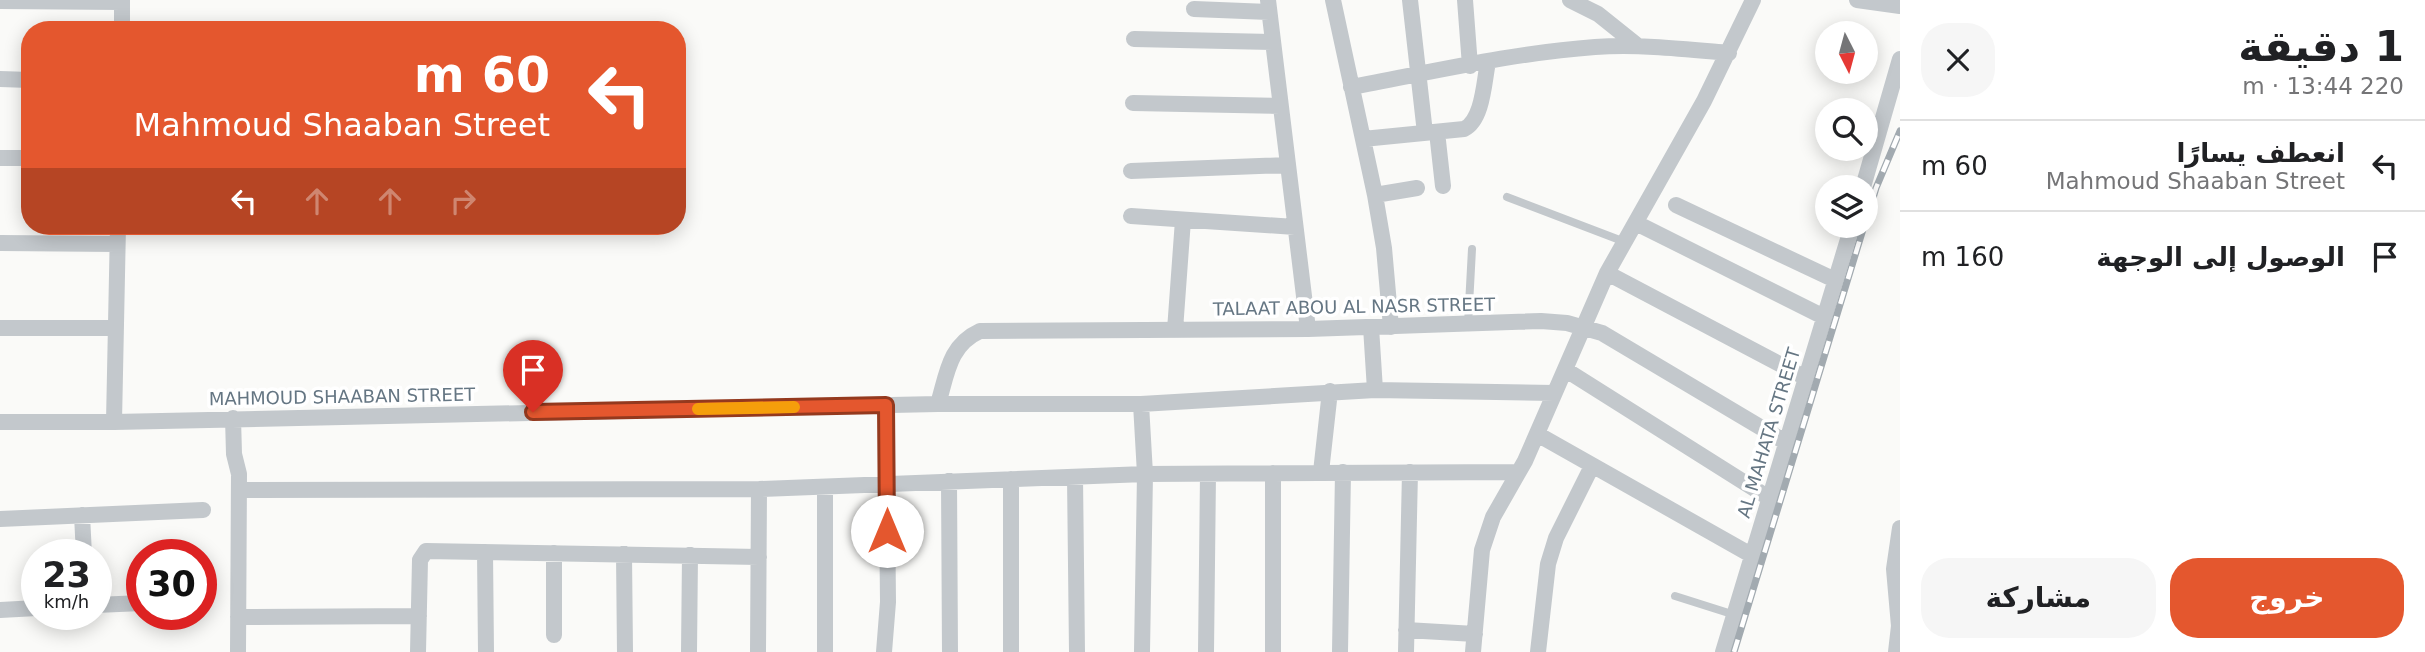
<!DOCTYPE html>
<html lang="ar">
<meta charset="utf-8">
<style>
body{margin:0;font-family:"DejaVu Sans",Cairo,sans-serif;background:#f6f6f6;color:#202124;direction:rtl;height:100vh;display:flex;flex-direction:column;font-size:26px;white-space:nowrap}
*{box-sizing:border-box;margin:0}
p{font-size:23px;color:#757577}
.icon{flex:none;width:38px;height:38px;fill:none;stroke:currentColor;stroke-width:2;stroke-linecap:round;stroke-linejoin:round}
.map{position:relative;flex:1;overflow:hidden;direction:ltr}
.panel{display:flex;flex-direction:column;background:#fff;width:525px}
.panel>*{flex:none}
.hud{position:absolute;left:21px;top:21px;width:665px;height:214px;border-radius:28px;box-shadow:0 4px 18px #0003;direction:rtl;background:#e4572e;color:#fff;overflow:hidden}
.needle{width:46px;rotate:174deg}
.tools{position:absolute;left:1815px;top:21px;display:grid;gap:14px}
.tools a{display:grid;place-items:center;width:63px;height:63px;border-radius:50%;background:#fff;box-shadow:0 4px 18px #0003;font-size:35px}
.speed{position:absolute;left:21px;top:539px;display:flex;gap:14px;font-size:35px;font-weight:700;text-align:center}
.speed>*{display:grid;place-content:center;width:91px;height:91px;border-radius:50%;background:#fff;box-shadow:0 4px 18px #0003;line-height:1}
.speed small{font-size:18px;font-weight:400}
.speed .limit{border:10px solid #d22;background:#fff;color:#111}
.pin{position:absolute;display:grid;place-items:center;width:60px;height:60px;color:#fff;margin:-72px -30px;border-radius:50% 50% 50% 0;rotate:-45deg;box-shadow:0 0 7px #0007}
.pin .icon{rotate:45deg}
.me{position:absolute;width:77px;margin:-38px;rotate:0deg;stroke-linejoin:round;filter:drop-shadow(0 0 5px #0008)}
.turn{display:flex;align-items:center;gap:24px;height:147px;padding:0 21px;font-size:32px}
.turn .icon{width:91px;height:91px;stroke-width:2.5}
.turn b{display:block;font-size:49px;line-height:60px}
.lanes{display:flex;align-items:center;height:66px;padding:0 21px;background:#0003;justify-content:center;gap:35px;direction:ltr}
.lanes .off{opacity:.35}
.round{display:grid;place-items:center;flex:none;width:74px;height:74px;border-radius:28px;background:#f6f6f6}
.headline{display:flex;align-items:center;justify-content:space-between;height:119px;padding:0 21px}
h1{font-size:42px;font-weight:700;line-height:52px}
.cta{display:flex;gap:14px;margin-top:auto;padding:14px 21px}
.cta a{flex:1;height:80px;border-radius:28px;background:#e4572e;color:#fff;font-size:28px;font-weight:700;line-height:80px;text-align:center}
.cta a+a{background:#f6f6f6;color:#202124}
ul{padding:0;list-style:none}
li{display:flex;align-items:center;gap:21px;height:91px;padding:0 21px;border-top:2px solid #e0e0e0}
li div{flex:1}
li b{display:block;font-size:26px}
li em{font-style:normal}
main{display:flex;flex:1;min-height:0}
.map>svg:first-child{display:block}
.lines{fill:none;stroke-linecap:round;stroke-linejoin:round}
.service{stroke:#c3c8cc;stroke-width:8}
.minor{stroke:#c3c8cc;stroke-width:16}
.rail-casing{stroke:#a2aab0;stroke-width:7}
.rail{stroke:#fff;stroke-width:4.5;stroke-dasharray:13;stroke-linecap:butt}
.route-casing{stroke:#94391e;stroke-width:18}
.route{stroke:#e4572e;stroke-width:12}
.slow{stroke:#f59e0b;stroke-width:12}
.labels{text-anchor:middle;stroke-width:7;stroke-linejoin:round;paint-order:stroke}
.street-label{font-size:18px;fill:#657683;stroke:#fff}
</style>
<main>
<section class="panel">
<div class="headline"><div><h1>1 دقيقة</h1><p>220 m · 13:44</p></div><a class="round"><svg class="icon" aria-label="close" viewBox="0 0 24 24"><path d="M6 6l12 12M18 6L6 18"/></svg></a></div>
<ul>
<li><svg class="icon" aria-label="left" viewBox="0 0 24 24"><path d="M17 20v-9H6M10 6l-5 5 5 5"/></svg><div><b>انعطف يسارًا</b><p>Mahmoud Shaaban Street</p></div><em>60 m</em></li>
<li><svg class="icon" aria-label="arrive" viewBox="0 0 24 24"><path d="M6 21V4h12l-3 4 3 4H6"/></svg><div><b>الوصول إلى الوجهة</b></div><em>160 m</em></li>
</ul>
<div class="cta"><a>خروج</a><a>مشاركة</a></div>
</section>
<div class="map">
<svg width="1900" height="652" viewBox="0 0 1900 652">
<rect width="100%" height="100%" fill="#fafaf8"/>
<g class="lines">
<path class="service" d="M1507,197l118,45
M1468,324l4,-75
M1675,596l60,19"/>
<path class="minor" d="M1268,0l40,329
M1333,0l42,195 9,53 7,79
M1410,0l15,133
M1465,0l5,66
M1570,0l28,14 40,32
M1857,0l43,6
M0,1l122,1
M1194,9l75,3
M122,30v-30
M1134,39l139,3
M0,79l30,1
M1351,87c81,-15 162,-34 244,-40 45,-3 89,2 134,6
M1133,103l147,3
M1437,132l6,54
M1363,139l101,-10c19,-9 20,-48 24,-67
M0,158h30
M1131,171l157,-6
M1863,187l37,-128
M1375,195l42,-7
M1676,205l159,75
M1131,216l164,11
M1636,223l188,94
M0,243l117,1
M1607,273l199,105
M1371,327l4,63
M0,328h116
M1175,330l8,-110
M1566,370l203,128
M938,404c9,-30 11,-59 42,-73l328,-2 233,-8 26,2 35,10 185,110
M1141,404l4,70 -3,178
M233,418l1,36 5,20 -1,178
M0,422h114l824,-18h203l234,-14 179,3
M114,422l4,-196
M1537,434l216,122
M1321,472l9,-81
M1075,477l2,175
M949,481l1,171
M240,490l519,-1 386,-15 372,-2
M82,515l2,40
M0,519l203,-9
M485,552l1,100
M554,553v82
M624,554l1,98
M201,600l4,-1
M96,605l46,-2
M0,610l37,-2
M238,617l181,-1
M1406,630l69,4
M418,652l2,-92 6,-9 333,6
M689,652l1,-97
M758,652l1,-163
M825,652v-165
M884,652l4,-50 -2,-197
M1011,652v-173
M1206,652l2,-178
M1273,652v-179
M1340,652l3,-180
M1406,652l4,-180
M1473,652l9,-102 11,-33 32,-56 82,-188 97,-172 49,-101
M1538,652l10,-88 8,-26 36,-72
M1723,652l129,-426
M1896,652l3,-26 -5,-57 6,-41"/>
<defs>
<path id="rail" d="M1866,221l10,-33 24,-57
M1734,652l130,-426"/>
</defs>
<use href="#rail" class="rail-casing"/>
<use href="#rail" class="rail"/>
</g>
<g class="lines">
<defs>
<path id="route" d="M533,412l353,-7 1,126"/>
</defs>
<use href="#route" class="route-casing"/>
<use href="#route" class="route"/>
<path class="slow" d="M698,409l96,-2"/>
</g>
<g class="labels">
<g class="street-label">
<text transform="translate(1354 307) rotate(-1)" y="6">TALAAT ABOU AL NASR STREET</text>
<text transform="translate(342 397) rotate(-1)" y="6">MAHMOUD SHAABAN STREET</text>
<text transform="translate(1769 433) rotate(-73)" y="6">AL MAHATA STREET</text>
</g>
</g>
</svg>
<div class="tools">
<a><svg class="needle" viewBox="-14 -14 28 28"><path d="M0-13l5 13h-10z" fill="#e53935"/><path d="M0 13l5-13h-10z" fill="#757577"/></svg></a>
<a><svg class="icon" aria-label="search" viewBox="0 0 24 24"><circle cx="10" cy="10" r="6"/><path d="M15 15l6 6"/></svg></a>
<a><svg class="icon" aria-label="layers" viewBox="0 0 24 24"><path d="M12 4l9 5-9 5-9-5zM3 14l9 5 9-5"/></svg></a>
</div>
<div class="speed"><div>23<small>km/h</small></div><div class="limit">30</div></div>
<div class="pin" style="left:533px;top:412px;background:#d93025"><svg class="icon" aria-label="arrive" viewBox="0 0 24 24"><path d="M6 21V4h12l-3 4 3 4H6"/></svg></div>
<svg class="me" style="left:887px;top:531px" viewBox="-20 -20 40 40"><circle r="19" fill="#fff"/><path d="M0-13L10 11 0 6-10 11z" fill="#e4572e"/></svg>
<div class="hud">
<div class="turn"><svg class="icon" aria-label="left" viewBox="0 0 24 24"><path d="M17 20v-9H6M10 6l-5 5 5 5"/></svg><div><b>60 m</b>Mahmoud Shaaban Street</div></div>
<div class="lanes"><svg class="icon" aria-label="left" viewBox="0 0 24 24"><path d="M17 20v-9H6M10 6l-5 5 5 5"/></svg><svg class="icon off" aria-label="ahead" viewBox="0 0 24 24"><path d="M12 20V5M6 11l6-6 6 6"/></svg><svg class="icon off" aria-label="ahead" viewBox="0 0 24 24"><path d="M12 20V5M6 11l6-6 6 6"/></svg><svg class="icon off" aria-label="right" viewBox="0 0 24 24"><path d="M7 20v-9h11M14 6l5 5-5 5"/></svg></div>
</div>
</div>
</main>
